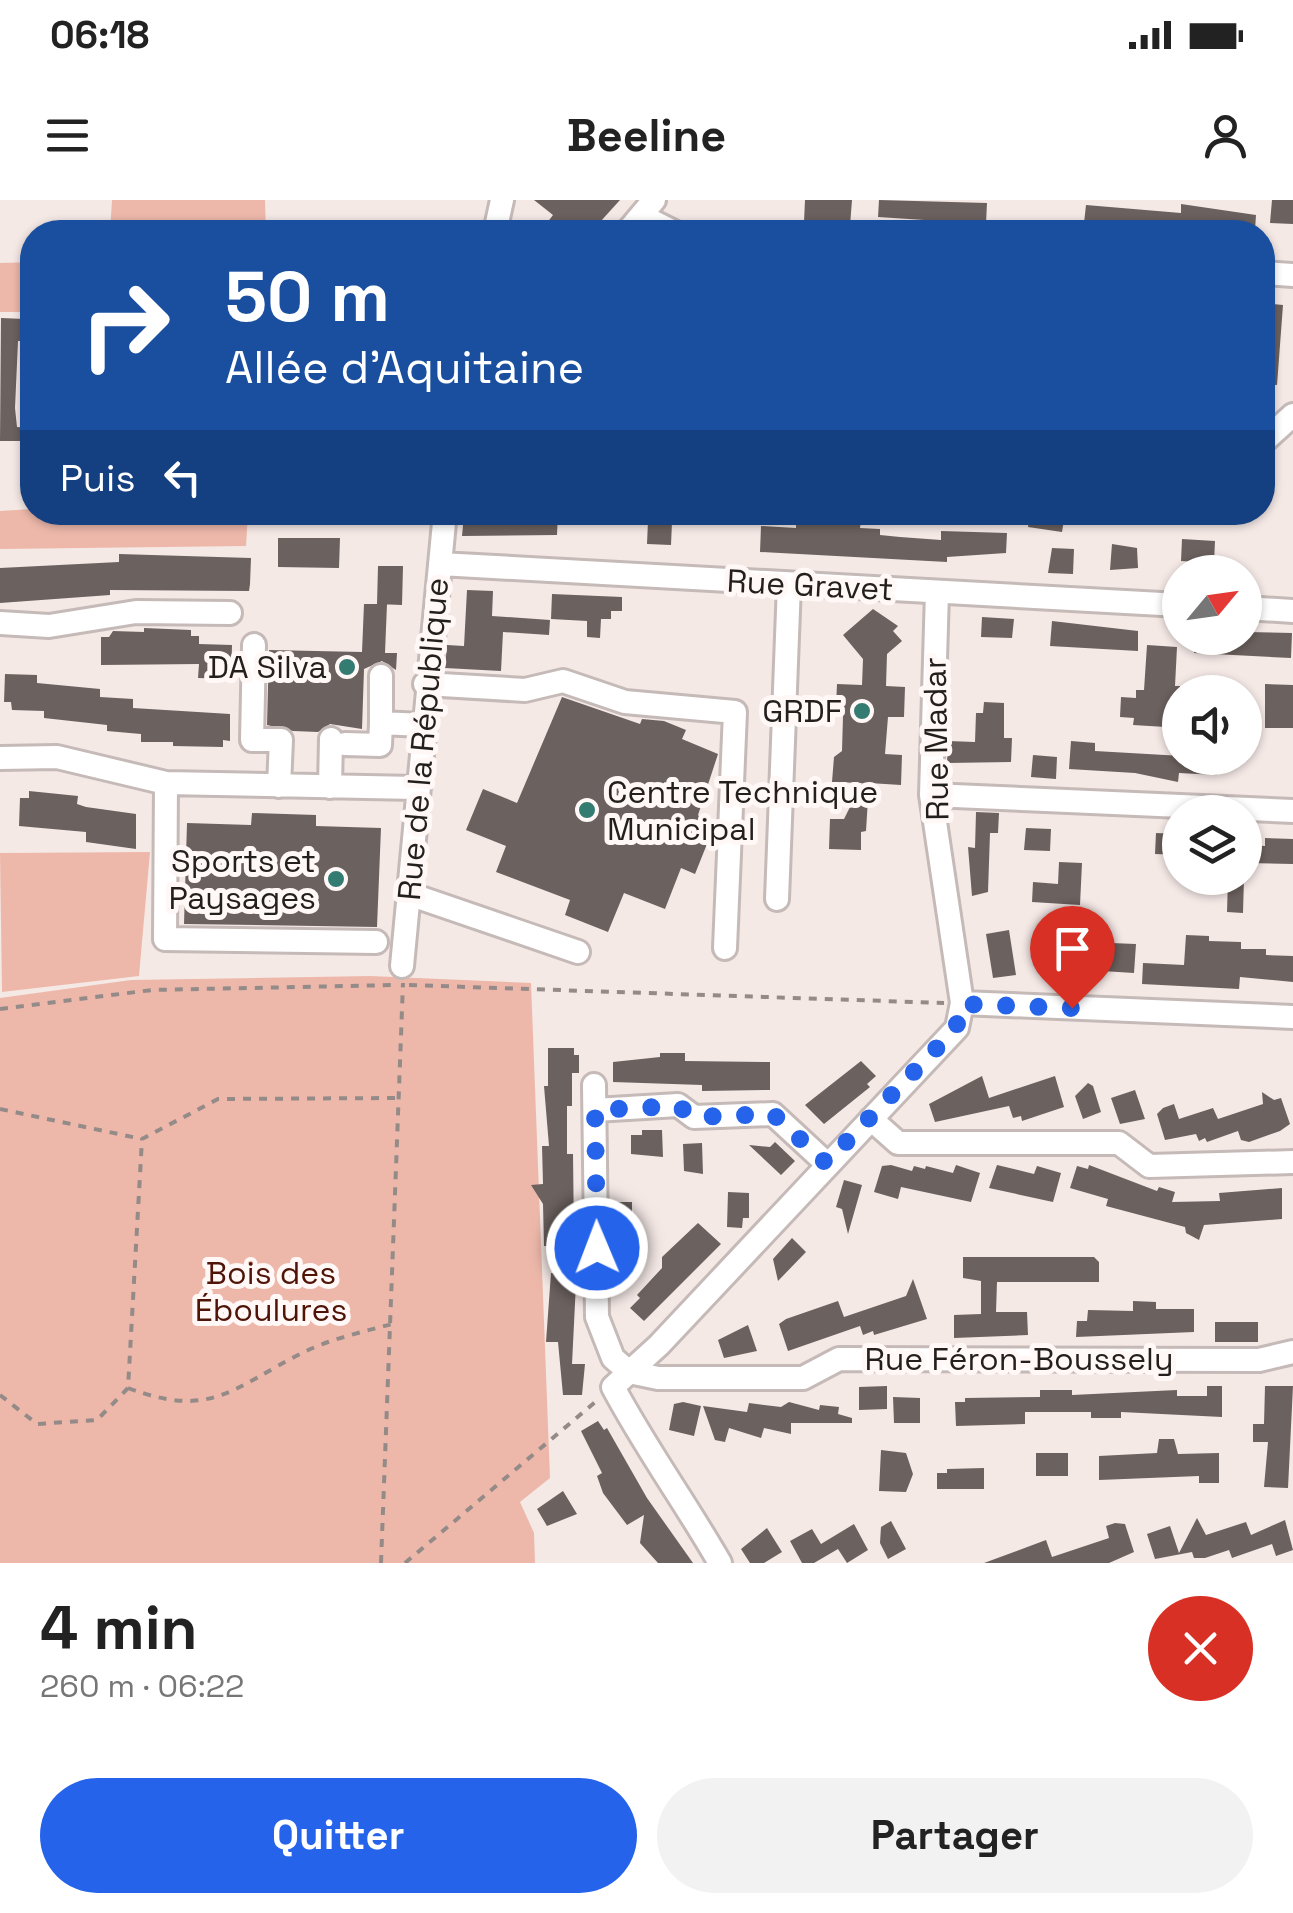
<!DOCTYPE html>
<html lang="fr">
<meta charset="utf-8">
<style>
body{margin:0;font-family:"Space Grotesk",sans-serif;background:#f2f2f2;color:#222;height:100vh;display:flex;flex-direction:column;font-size:38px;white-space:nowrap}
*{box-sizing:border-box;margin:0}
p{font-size:32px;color:#767676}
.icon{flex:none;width:55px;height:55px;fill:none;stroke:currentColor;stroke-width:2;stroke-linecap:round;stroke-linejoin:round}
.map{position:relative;height:1363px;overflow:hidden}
.sheet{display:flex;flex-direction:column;background:#fff;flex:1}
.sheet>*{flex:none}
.top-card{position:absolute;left:20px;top:20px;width:1255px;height:305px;border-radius:40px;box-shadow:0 2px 8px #0004;background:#1a4fa0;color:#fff;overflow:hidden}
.needle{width:65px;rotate:61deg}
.buttons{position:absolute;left:1162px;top:355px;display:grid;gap:20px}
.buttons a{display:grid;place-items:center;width:100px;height:100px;border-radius:50%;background:#fff;box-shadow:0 2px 8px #0004;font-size:50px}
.pin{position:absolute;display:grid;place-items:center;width:85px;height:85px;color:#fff;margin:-102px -42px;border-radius:50% 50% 50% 0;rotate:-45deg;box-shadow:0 0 10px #0007}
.pin .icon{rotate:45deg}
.me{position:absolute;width:110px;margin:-55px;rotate:359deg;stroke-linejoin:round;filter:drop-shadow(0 0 8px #0008)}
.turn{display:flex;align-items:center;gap:35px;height:210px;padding:0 40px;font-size:45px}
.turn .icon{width:130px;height:130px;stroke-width:2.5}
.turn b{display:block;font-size:70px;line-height:85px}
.then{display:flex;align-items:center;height:95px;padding:0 40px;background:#0003;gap:20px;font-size:38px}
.round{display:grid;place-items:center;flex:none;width:105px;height:105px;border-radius:52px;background:#f2f2f2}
.head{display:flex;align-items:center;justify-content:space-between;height:170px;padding:0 40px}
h1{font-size:60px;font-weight:600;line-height:75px}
.primary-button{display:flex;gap:20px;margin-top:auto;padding:20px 40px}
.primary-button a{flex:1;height:115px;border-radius:60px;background:#2563eb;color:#fff;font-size:40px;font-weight:600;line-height:115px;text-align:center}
.primary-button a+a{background:#f2f2f2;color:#222}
.status{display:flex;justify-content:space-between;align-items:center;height:70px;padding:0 50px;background:#fff;direction:ltr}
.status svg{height:28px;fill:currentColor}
header{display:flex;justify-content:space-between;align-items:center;height:130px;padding:0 40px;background:#fff;font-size:45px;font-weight:600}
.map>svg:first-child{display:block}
.green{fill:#edb8aa}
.building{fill:#6b615e}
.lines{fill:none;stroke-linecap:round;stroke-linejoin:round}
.minor-casing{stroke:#c5bab7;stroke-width:28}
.path{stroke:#948b89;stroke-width:4;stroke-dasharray:8 8;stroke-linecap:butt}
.minor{stroke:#fff;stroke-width:22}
.route{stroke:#2563eb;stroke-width:18;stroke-dasharray:0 32.4}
.poi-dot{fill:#347b72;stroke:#fff8f6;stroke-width:4}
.labels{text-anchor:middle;stroke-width:10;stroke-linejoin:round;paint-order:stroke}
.street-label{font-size:32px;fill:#231f1d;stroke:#fff8f6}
.poi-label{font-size:32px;fill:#231f1d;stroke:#fff8f6;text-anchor:end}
.park-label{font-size:32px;fill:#4f1407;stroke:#fff8f6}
</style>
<div class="status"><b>06:18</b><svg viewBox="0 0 49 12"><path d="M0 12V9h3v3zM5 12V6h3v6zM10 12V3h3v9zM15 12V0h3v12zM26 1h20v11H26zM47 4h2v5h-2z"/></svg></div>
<header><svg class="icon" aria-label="menu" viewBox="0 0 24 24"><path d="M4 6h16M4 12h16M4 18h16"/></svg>Beeline<svg class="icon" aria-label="person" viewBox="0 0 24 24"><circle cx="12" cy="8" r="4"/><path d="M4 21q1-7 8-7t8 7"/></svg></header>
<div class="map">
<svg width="1293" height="1363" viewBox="0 0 1293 1363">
<rect width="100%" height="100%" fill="#f5e9e6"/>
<path class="green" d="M112,0h153l1,32h-156z
M32,62v50h-32v-49z
M32,309l216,4 -2,33 -246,3v-38z
M150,652l-11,124 -137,16 -2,-139z
M370,776l161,7 19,495 -30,24 14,31 1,30h-535v-565l131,-18z"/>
<path class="building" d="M534,0h86l-29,32h-51l13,-17z
M805,0h47l-2,26 -9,-1v5l-33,-3 -4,-5z
M879,0l108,3 -1,21 -108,-7z
M1272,0h21v24l-23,-1z
M1181,4l75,11 -1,15 -100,-4 -1,6h-20l-50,-9 2,-18 95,8z
M1262,103l21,2 -6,80 -15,-1z
M1,118l24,1v22h-7l-3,67 2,19 15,1v13h-32z
M533,312h25l-1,23 -95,1 2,-21 69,1z
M1030,312l35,2 -3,18 -34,-5z
M838,319l23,2 -1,7 20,1v6l20,2 41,3v-9l66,2 -1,20 -59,4v5l-187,-10 1,-26 35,2v-7l41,2z
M648,321l24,1 -1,23 -24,-1z
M278,338h62l-1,30 -61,-1z
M1182,339l33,2 -1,22 -33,-2z
M1112,344l25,4 1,20 -28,2z
M1052,348l22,1 -1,25 -25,-1z
M119,354l132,4 -1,26 -1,7 -139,-1v5l-110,8v-35l119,-6z
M378,366h25l-1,39 -25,-1z
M467,390l26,1 -1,25 58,4 -1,15 -46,-3 -2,39 -56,-3 2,-23 17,1z
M552,394l70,3v14h-11v8h-10l-1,19 -13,-1v-16l-36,-2z
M364,404h23l-2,49h12l-1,17 -14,-9 -18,8 -2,60 -32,-5 -12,8 -25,-1 -26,-6 2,-75 93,2z
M873,409l25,17 -5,5 9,10 -15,13 -1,32 19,1 -1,30h-16l-3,37 17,1 -1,30 -32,-2 -3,48 -5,1v18l-32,-1 1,-30h14l18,-36 -30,-1 2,-25 8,-6 1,-35 -7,-9 1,-23 25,1 1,-26 -20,-24z
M982,417l32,2 -2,19 -31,-1z
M1052,421l86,10v20l-88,-5z
M144,428l47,2v6h8v8l33,1 -1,34 -33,-1 1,-14 -98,1v-28h8l4,-6 31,1z
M1245,432l47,1 -1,25 -97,-5 1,-15h50z
M1147,445l30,2 -2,39h5v25l-13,-1 -1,17 -33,-2 1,-7 -14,-1 1,-20 15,1v-8h8z
M5,474l32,1v8l63,6v8l33,2v9l97,6v27l-7,-1v7l-50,-1v-4h-32v-8l-34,-3v-6l-63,-7v-7l-32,-1 -1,-8h-7z
M1265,484l28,1v43h-28z
M562,497l78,27 2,-5 22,2 22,9 -4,9 36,15 -20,61 8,10 -5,17 6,2 -12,30 -14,-6 -16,41 -41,-16 -16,39 -43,-17 5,-15 -74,-28 10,-26 -40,-16 17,-41 34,14z
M984,502l20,1v35h8l-1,24 -64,1 1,-22 27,1 1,-29h7z
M1071,541l24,2v8l122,7v17l-38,-2 -1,9 -43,-9 -66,-4z
M1033,555l24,2 -1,22 -25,-2z
M29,591l49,5 -1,8 9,3 50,7v35l-50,-7v-10l-67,-6 1,-28h9z
M976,612l23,1 -1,20h-8l-2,59 -16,4 -4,-49 7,1z
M252,613l64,2v11l65,2 -4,99 -193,-3 3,-101 64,2z
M1026,628l25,1 -1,22 -26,-1z
M1156,633l24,1v21l-25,-1z
M1265,638l28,1v25l-48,-1 1,-18 19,1z
M1059,662l23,1 -2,42 -48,-3 1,-20 25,2z
M1228,678h16l-1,35 -16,-1z
M1039,728l29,4 -4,26 -29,-5z
M1009,730l7,45 -23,3 -7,-44z
M1186,735l23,1v5l32,1v7h25v6l27,1v26l-53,-5 -1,12 -97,-5 1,-21 41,2z
M1111,743l25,1 -2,29 -32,-2 -2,10 -30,-5 3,-22 37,6z
M548,848h26v7h5v18h-7v33h-5v48h6l1,85h-4v7h-26l-1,-42 -12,-19 12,-1 -1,-38h7l-5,-60h4z
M660,853h25v8l85,1v28l-68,1v-6l-89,-3v-20l47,-5z
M861,861l15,15 -9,8 3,3 -46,37 -19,-19z
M982,876l7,22 66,-22 9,31 -42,14 -1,-5 -8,2 -4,-12 -74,16 -6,-18z
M1088,883l5,3 8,26 -18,7 -8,-23z
M1135,890l10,29 -25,5 -9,-26z
M1262,892l12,8 7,-2 9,26 -10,7 -31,11 -8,-2 -3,-9 -31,11 -2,-4 -6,3 -3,-7 -31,6 -8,-26 6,-6 11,-4 5,15 34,-11 5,11 45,-15z
M642,930h20l1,27 -32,-3v-19h11z
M775,942l20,19 -14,14 -32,-30 21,2z
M702,943l1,31 -19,-3 -1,-27z
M891,965l21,6 2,-5 11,3 1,-3 27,7 3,-8 24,8 -9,29 -70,-15 -3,12 -24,-7 8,-26z
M997,965l37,9 3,-8 24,7 -8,29 -64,-14z
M1089,965l68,26 2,-4 16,5 -3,10 48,-1 -1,-8 63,-5v31l-78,6 -5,15 -13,-7 -1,-6 -79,-21 2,-7 -38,-11 7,-22 11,3z
M844,980l18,5 -14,49 -6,-25 -6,-2z
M728,992l21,1v25h-6l-1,10 -15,-1z
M612,1002h20v31l-19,-3z
M698,1023l23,21 -77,77 -14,-13 10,-10 -3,-3 25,-27v-11z
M792,1038l14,14 -28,29 -5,-22z
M963,1057h131l5,5v20h-102l-1,30h31l1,23 -74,3v-23l27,-1v-33l-18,-3z
M551,1073h19v10h6l-4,81h13l-3,31h-19l-5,-53h-12z
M913,1079l14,40 -53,16 -1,-4 -10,4 -3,-9 -72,25 -9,-27 7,-5 52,-18 6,16 62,-21z
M1133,1101l23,1v7h38v23l-118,5 1,-16h10l1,-11 45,1z
M1215,1122h43v20h-43z
M748,1125l9,26 -33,7 -6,-18z
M887,1186v23l-28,1v-23z
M1207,1186h15v31l-101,-5v6h-30v-6h-66v12l-69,2 -1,-24h10v-4l75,-1v-7h32v5l105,-5v6h30z
M1265,1186h28l-5,102 -24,-1 4,-45h-15v-18h11z
M893,1197l27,1v25h-26z
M683,1202l18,4 -7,30 -25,-6 5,-26z
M789,1202l30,8 1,-5 19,2 -1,7 14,4v5h-61v11l-27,-6 -3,10 -32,-10 -4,14 -10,-2 -12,-34 44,6 2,-9 32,4z
M598,1221l6,9 3,-2 40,70 46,65h-35l-18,-20 4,-28 -17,10 -24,-32 -6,-17 5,-3 -21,-42z
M1159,1239h15l4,15 41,-1v30h-20v-7l-100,4v-24l58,-3z
M881,1250l25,3 7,21 -7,18 -27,-1z
M1036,1253h32v23h-32z
M984,1268v21h-47v-16h10v-4z
M563,1291l14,23 -30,12 -10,-17z
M1197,1318l9,17 40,-13 5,13 34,-15 8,30 -17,6 -4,-12 -40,14 -3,-8 -24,8h-11l-2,-6 -37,7 -8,-25 23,-8 9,27z
M891,1321l15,28 -18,10 -8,-16 1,-16z
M1115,1323l10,1 9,28 -25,11h-125l62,-23 6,17 57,-19 -3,-12z
M854,1324l14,26 -21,13 -9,-14 -24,14h-12l-12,-22 22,-12 9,15z
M767,1328l15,24 -18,11h-14l-9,-14z"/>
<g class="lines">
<defs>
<path id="minor" d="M642,16l32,16
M495,32l7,-32
M627,32l27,-32
M1262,73l31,2
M1262,243l31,-28
M440,364l740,41
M1245,408l48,3
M0,423l49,3 87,-14 94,1
M254,445l-2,95h29l-2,46
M425,484l100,6 38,-9 62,21 110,10 -10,236
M381,523v-47
M345,544l35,1 1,-22 41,2
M0,558l57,-1 109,26 250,5
M166,583l-1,156 211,3
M330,587l1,-48
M931,595l362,16
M409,694l169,58
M777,699l12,-315
M402,766l43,-454
M962,803l331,14
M594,885l3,232 16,41 16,14 29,6h145l36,-19 420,1 34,-8
M595,910l83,-5 16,12 79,-3 53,49
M871,919l27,24h221l30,23 144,-4
M720,1363c-35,-61 -74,-114 -107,-176l46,-42 298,-317 5,-25 -31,-208 6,-203"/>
</defs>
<use href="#minor" class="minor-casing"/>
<path class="path" d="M409,785l535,18
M0,809l152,-19 242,-5
M0,909l142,30
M128,1188c83,31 103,1 174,-35 28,-14 60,-21 90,-29
M0,1195l37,29 60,-4 31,-32 14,-249 76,-40 180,-1
M381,1363l22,-580
M405,1363l195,-165"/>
<use href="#minor" class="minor"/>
</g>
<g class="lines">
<path class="route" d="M597,1048l-2,-138 83,-4 16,11 79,-3 53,49 130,-135 6,-24 110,4"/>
</g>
<g class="poi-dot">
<circle cx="347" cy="467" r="10"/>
<circle cx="862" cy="511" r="10"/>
<circle cx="587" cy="610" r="10"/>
<circle cx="336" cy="679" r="10"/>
</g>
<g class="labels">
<g class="street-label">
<text transform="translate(810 385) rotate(3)" y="11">Rue Gravet</text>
<text transform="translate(423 539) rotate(-85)" y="11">Rue de la République</text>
<text transform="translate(936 539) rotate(-91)" y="11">Rue Madar</text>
<text x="1019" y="1170">Rue Féron-Boussely</text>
</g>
<g class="poi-label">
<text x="327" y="478">DA Silva</text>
<text x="842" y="522">GRDF</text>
<text x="607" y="603" text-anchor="start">Centre Technique<tspan x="607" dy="37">Municipal</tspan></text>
<text x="316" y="672">Sports et<tspan x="316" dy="37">Paysages</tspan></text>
</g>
<g class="park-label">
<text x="271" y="1084">Bois des<tspan x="271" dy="37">Éboulures</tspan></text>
</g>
</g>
</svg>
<div class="buttons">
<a><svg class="needle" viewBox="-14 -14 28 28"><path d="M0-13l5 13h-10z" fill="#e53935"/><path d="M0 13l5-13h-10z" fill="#767676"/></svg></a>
<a><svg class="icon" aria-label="sound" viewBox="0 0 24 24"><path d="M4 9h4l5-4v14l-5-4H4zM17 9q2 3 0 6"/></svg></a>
<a><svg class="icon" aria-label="layers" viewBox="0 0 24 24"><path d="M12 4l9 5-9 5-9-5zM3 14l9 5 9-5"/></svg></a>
</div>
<div class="pin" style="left:1072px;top:808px;background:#d93025"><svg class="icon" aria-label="arrive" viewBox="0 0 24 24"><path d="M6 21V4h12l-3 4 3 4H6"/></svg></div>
<svg class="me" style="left:597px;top:1048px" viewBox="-20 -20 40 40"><circle r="17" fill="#2563eb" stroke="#fff" stroke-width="3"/><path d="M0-11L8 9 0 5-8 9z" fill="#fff"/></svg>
<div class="top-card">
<div class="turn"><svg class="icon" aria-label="right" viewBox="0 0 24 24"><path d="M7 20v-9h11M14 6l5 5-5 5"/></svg><div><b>50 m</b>Allée d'Aquitaine</div></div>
<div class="then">Puis<svg class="icon" aria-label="left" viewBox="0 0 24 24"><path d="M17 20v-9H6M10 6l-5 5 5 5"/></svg></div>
</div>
</div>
<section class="sheet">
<div class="head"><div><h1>4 min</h1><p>260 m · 06:22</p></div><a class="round" style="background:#d93025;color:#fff"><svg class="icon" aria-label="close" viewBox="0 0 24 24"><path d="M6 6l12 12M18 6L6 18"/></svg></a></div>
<div class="primary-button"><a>Quitter</a><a>Partager</a></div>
</section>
